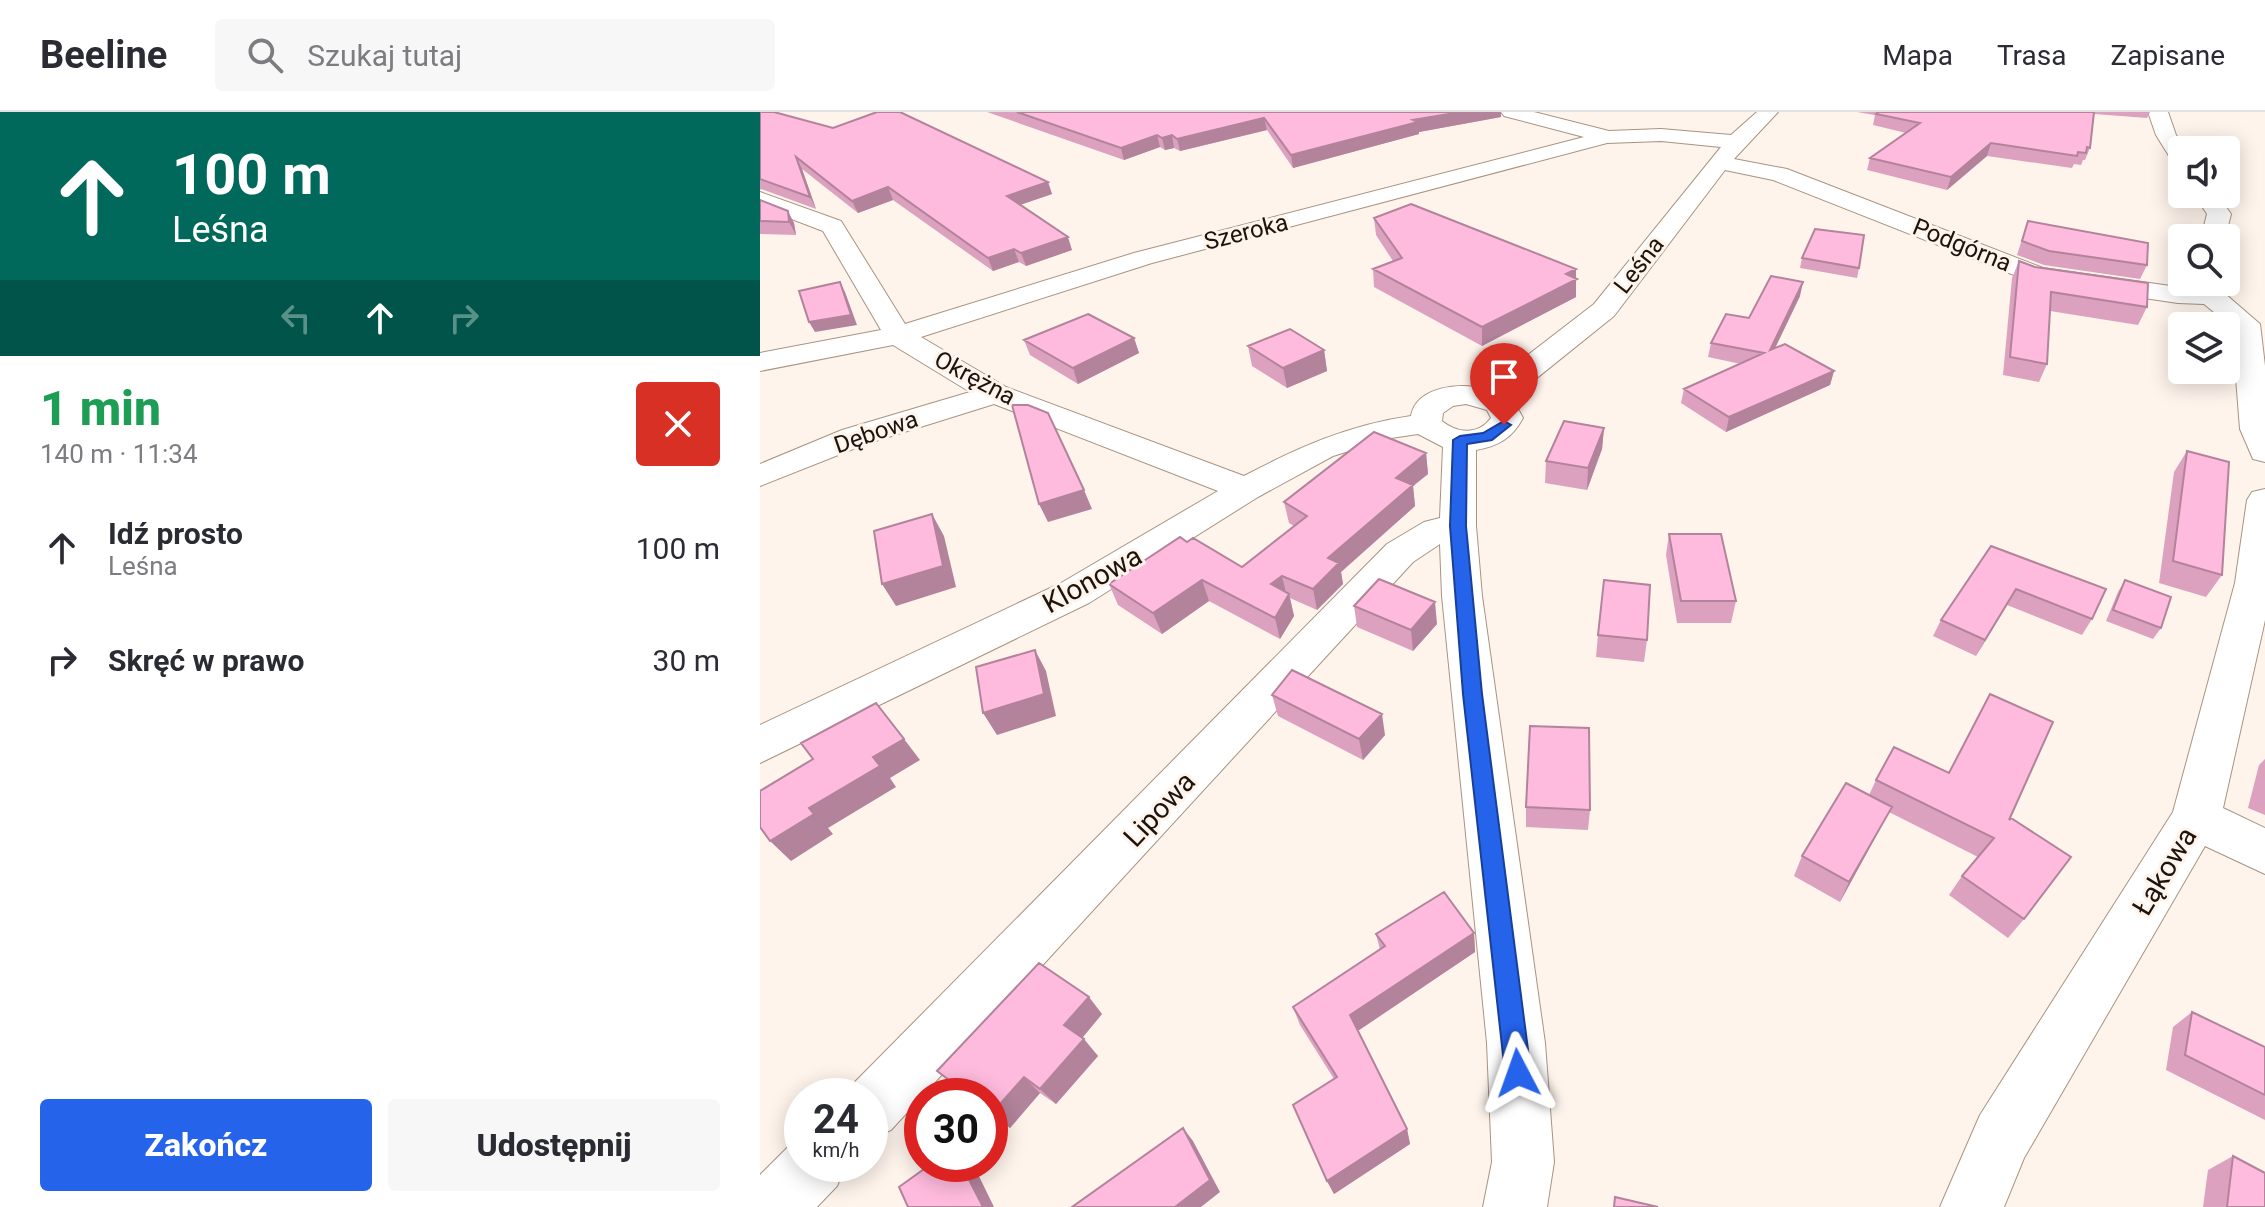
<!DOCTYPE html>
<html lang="pl">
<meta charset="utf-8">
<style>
body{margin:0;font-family:Roboto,sans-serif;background:#f7f7f7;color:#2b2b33;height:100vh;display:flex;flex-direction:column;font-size:30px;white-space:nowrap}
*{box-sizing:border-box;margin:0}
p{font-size:26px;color:#7c7c81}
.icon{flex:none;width:44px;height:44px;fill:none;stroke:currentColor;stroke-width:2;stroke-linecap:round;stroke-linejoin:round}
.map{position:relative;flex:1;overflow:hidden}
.panel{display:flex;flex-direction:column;background:#fff;width:760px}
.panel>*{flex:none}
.banner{background:#00695c;color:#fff;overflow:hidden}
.buttons{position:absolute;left:1408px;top:24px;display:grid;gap:16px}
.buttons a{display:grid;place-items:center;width:72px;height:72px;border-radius:8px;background:#fff;box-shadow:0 4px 20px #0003;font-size:40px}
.speed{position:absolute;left:24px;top:966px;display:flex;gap:16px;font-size:40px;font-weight:700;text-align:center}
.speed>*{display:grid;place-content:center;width:104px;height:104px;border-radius:50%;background:#fff;box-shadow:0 4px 20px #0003;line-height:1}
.speed small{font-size:20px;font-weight:400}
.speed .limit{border:12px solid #d22;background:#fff;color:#111}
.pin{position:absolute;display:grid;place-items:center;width:68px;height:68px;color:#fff;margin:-82px -34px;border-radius:50% 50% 50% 0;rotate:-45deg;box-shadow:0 0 8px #0007}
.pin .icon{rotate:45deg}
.me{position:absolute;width:88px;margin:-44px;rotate:356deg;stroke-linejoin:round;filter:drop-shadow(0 0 6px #0008)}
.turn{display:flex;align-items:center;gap:28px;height:168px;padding:0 40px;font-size:36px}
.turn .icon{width:104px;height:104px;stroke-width:2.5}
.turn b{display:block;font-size:56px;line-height:68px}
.lanes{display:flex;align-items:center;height:76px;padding:0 40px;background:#0003;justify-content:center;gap:40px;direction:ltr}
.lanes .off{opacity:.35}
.round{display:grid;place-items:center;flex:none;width:84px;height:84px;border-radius:8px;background:#f7f7f7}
.overview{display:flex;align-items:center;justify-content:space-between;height:136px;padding:0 40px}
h1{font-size:48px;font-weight:800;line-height:60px;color:#1e9e55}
.button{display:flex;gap:16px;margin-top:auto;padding:16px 40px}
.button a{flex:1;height:92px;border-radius:8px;background:#2563eb;color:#fff;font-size:32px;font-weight:800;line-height:92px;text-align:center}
.button a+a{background:#f7f7f7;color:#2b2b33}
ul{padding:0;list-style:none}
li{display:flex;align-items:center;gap:24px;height:112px;padding:0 40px}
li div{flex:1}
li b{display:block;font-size:30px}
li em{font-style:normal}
header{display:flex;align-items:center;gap:48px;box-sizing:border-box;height:112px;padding:0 40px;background:#fff;border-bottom:2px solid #e1e1e2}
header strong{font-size:38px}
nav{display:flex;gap:44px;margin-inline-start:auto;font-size:28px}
.search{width:560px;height:72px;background:#f7f7f7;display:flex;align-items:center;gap:20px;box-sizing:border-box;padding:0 28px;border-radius:8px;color:#7c7c81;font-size:30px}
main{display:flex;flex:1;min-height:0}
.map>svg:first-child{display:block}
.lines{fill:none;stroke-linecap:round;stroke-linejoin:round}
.street-casing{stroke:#a99380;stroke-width:2}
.street{fill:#fff;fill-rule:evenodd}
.wall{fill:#dba1be}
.shaded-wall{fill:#b2839b}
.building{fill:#fbd;stroke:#b2839b;stroke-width:2}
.route{fill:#2563eb;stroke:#184099;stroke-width:2}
.labels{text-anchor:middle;stroke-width:6;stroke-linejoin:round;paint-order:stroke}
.far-street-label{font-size:24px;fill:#1b130c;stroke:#fef4ec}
.street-label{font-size:28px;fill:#1b130c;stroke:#fef4ec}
</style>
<header>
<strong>Beeline</strong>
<div class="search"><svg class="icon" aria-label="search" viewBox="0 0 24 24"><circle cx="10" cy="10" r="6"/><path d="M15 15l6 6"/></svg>Szukaj tutaj</div>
<nav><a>Mapa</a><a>Trasa</a><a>Zapisane</a></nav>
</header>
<main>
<section class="panel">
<div class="banner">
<div class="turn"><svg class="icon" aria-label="ahead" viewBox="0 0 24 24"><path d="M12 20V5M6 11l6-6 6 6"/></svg><div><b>100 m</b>Leśna</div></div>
<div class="lanes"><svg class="icon off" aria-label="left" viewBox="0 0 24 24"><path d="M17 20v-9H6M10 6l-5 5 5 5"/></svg><svg class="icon" aria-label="ahead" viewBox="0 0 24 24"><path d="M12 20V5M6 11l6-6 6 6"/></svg><svg class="icon off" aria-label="right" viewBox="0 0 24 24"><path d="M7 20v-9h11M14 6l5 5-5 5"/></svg></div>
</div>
<div class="overview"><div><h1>1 min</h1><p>140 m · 11:34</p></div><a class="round" style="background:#d93025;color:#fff"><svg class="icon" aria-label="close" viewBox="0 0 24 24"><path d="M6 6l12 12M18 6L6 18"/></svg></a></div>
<ul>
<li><svg class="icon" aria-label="ahead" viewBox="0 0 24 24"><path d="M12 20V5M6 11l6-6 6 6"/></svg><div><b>Idź prosto</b><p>Leśna</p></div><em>100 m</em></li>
<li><svg class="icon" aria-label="right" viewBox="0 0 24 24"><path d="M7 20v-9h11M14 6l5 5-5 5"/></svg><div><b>Skręć w prawo</b></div><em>30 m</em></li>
</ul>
<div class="button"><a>Zakończ</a><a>Udostępnij</a></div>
</section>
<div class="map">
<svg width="1505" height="1095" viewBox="0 0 1505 1095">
<rect width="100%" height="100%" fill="#fef4ec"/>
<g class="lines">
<defs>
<path id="street" d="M741,0h33l75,19 52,-2 70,6 26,-23h21l-44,47 53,10 256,99 135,19h16l-2,-5h26l5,10 37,32 5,42v96l-12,-3 -13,-30 -8,-102 -28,-23 -26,-1 -149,-22 -256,-101 -48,-10 -111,146 -102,82 11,20c-11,20 -24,28 -47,32v76l6,70 63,447 9,119 -7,45h-64l9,-45 -5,-119 -45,-447 -2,-52 -27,18 -522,568 -21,9v-43h-25l4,-8 538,-544 37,-22 16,-4 3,-71 -25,-13 -27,4 -58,18 -75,41 -169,106 -329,160v-38l301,-142 157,-92 -224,-87 -128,40 -106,42v-22l82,-34 128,-38 -77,-47 -133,26v-18l121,-23 -58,-99 -63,-24v-15l81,29 64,103 229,-71 450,-116 -80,-21zM901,29l60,6 -127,157 -110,85c-22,-7 -68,-3 -73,27 -62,9 -112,31 -167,60l-238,-89 -85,-50 231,-74 455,-120zM706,292l21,6 4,8c-13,17 -33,16 -49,3l1,-8 10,-7z
M1388,0h20l8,23 11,15h-5v15l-8,-1 -18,-29z
M1434,82h23l14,20 -6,24h-24l6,-24z
M1505,377v131l-42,188 42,20v46l-60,-28 -181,312 -20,49h-64l40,-92 193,-303 62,-229 12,-83 5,-8z
M42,1026v26h44l-9,22 -20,21h-57v-32l33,-33z"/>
</defs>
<use href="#street" class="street-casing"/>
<use href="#street" class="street"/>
</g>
<path class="wall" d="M0,0l288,70 4,12 -32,11 52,45 -46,16 -7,-4 -26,9 -100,-71 -35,13 -56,-44 14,40 -55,-20 -1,1z
M227,0h514v5l-82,15v2l-126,34 -26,-38 -87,21 -6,-3 -9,2 -5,-3 -36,13z
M1097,0h293l-3,6 -53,-4 -4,34 -5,12h-2l-2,5 -7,-1 -2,4 -85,-12 -40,34 -80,-20 3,-12 36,-25 -33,-8 2,-10z
M0,88l34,23 2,12 -36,-1z
M614,106l202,51v28l-94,49 -108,-59 -1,-18 20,-8 -17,-26z
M1268,109l119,44 -7,14 -96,-14 -27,-10z
M1042,146l57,10 -2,10 -57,-10z
M1259,149l128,46 -9,18 -88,-14 -3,53 -8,18 -36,-7 9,-97z
M1040,184l-25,52 59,23 -4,14 -104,47 -45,-29 3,-14 57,-25 -33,-7 3,-14 38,-25z
M374,226l5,15 -61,31 -48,-29 -6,-15z
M488,234l76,4 3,21 -40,17 -35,-22z
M844,316l-2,21 -15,41 -42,-7 1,-22z
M1427,339l35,124 -16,22 -47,-14 15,-111z
M666,341l2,21 -15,12 2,20 -74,66 2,12 -26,26 -27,-12 4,18 -14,23 -71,-38 -47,33 -44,-29 -9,-21 78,-42 55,25 52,-41 -5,-3 -5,-21z
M909,422l67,67 -5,22h-54l-11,-68z
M1231,434l101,73 -10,16 -75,-30 -31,51 -43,-20 8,-16z
M1365,468l36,48 -8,11 -47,-18 12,-29z
M594,494l83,18 -24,27 -56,-24z
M838,523l49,5 -3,22 -48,-5z
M1230,582l34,225 -16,19 -59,-43 13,-19 16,-19 -89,-45 -49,90 -46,-26 8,-20 67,-61 7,-15 73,-7z
M512,583l113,40 -22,25 -85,-44z
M1505,647v56l-17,-7 11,-43z
M766,695l64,3 -2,20 -62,-3z
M714,821l1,19 -117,79 49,98 3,15 -76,50 -7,-13 7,-102 -34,-54 -7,-18 87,-57 -4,-16z
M1432,900l73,35v73l-99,-50 7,-43z
M342,902l-20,24 16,18 -42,48 -16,-11 -30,35 -20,-15v-17h-22l-31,-25z
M1473,1044l32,51h-62l5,-37z"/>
<path class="shaded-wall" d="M701,0h40v5l-82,15v2l-126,34 -2,-13 122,-35z
M504,6l3,12 -87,21 -3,-12z
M397,23l3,12 -36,13 -3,-12z
M412,23l2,13 -9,2 -3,-12z
M1231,31l-4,13 -40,34 4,-13z
M36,45l6,12 14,40 -6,-12z
M288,70l4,12 -41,14 -4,-12z
M128,75l5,13 -35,13 -6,-12z
M28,99l6,12 2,12 -7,-13z
M308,125l4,13 -46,16 -5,-13z
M254,137l5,13 -26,9 -5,-13z
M816,157v28l-94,49v-19z
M80,170l5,10 12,33 -42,7 -6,-10z
M1043,170l-3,14 -33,69 3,-15z
M374,226l5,15 -61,31 -5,-16z
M564,238l3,21 -40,17 -4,-20z
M1074,259l-4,14 -104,47 3,-15z
M844,316l-2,21 -15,41 1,-22z
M666,341l2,21 -15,12 2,20 -74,66 2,12 -26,26 -4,-21 15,-31 68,-80z
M324,378l8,19 -44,13 -9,-18z
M172,402l12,22 12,51 -60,19 -14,-22z
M522,464l5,21 -16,-13z
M442,468l7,21 -47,33 -9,-21z
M1256,477l-9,16 -31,51 9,-16z
M529,482l5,22 -14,23 -5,-21z
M675,490l2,22 -24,27 -2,-21z
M275,538l11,21 10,45 -59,19 -14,-22z
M622,602l3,21 -22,25 -4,-21z
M144,627l16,21 -30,18 6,9 -68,41 5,6 -42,27 -21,-20 39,-33 64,-51z
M1132,695l-11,20 -41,75 9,-20z
M714,821l1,19 -119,80 -6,-17z
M329,885l13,17 -24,29 -14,-18z
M324,927l14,17 -42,48 -16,-15z
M264,965l16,16 -30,35 -18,-15z
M423,1016l10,13 27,51 -19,15h-26z
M647,1017l3,15 -76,50 -7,-13z
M201,1052h12l21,43h-11z"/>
<path class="building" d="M0,0h14l59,16 44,-16h23l148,70 -41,14 61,41 -47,16 -7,-4 -26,9 -100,-71 -36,14 -56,-44 14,40 -50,-18z
M257,0h444l-48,8 5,2 -127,33 -27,-37 -87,21 -5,-4 -10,3 -5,-3 -36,13z
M1118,0h216l-4,36 -3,-1 -1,6 -8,-1 -1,4 -86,-13 -40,34 -81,-19 50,-35 -44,-9z
M0,88l28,11 1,11 -29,-1z
M651,92l165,65 -10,5 11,5 -95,48 -109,-58 29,-11 -28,-40z
M1268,109l120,22 -1,22 -98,-14 -27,-10z
M1055,117l49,6 -5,33 -57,-10z
M1259,149l16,6 113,16 -1,24 -96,-15 -4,72 -37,-7z
M1011,164l32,6 -33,68 15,-6 49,27 -105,46 -45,-28 80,-36 -53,-10 15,-29 23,4z
M80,170l11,33 -42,7 -10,-31z
M328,202l46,24 -61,30 -49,-28z
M530,217l34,21 -41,18 -35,-22z
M252,293h16l20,8 36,77 -45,14z
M804,309l40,7 -16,40 -42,-7z
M614,320l52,21 -30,25 17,7 -85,73 11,5 -26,26 -31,-13 -11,8 18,10 -14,24 -73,-38 -49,33 -44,-29 71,-47 7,5 6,-4 49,29 65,-51 -23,-14z
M1427,339l42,11 -7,113 -49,-14z
M172,402l11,52 -61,18 -8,-53z
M909,422h52l15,67h-55z
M1231,434l115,43 -14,30 -76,-30 -31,51 -44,-20z
M619,467l56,23 -24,28 -57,-24z
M844,468l46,5 -3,55 -49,-5z
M1365,468l46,17 -10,31 -48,-18z
M275,538l9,44 -61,19 -7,-46z
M532,558l90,44 -23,25 -87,-44z
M1230,582l63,28 -44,98 2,-2 60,39 -47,62 -62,-43 32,-38 -118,-58 18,-33 55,26z
M116,591l28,36 -31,18 7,9 -71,42 5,6 -44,27 -10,-14v-36l53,-32 -12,-16z
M770,614l59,2 1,82 -64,-3z
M1086,671l46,24 -43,75 -47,-26z
M684,780l30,41 -124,82 57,114 -80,52 -34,-76 44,-28 -44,-70 92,-61 -9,-12z
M279,851l50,34 -25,28 20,14 -44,50 -16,-12 -32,36 -2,-1v-16h-20l-33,-25z
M1432,900l73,35v48l-80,-40z
M423,1016l27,52 -35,27h-103z
M1473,1044l32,17v34h-38z
M171,1052h30l22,43h-75l-9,-20z
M855,1085l43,10h-44z"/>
<path class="route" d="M744,309l7,4 -19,15 -25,4 -1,82 16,168 49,379 -4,9 -9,4 -9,-4 -4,-9 -42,-379 -13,-168 3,-86 7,-4 23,-3z"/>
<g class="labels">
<g class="far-street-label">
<text transform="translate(486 120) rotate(-14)" y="8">Szeroka</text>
<text transform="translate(1202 133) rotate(22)" y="8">Podgórna</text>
<text transform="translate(879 153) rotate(-52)" y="8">Leśna</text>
<text transform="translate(215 266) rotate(28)" y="8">Okrężna</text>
<text transform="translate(116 320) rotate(-19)" y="8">Dębowa</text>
</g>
<g class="street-label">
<text transform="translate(332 467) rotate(-29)" y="10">Klonowa</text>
<text transform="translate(399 697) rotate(-47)" y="10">Lipowa</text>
<text transform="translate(1404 759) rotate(-59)" y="10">Łąkowa</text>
</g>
</g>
</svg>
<div class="buttons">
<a><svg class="icon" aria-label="sound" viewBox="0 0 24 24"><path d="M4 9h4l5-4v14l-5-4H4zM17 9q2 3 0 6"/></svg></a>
<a><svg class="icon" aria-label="search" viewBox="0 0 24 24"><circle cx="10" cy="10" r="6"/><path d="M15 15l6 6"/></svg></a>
<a><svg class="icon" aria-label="layers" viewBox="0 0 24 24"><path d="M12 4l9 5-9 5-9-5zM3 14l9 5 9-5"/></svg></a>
</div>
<div class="speed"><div>24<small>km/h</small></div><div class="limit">30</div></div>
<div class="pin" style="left:744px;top:313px;background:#d93025"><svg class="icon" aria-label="arrive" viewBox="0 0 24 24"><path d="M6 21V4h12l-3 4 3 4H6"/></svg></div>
<svg class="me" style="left:758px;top:961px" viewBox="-20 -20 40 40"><path d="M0-17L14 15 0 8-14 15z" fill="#2563eb" stroke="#fff" stroke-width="4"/></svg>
</div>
</main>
